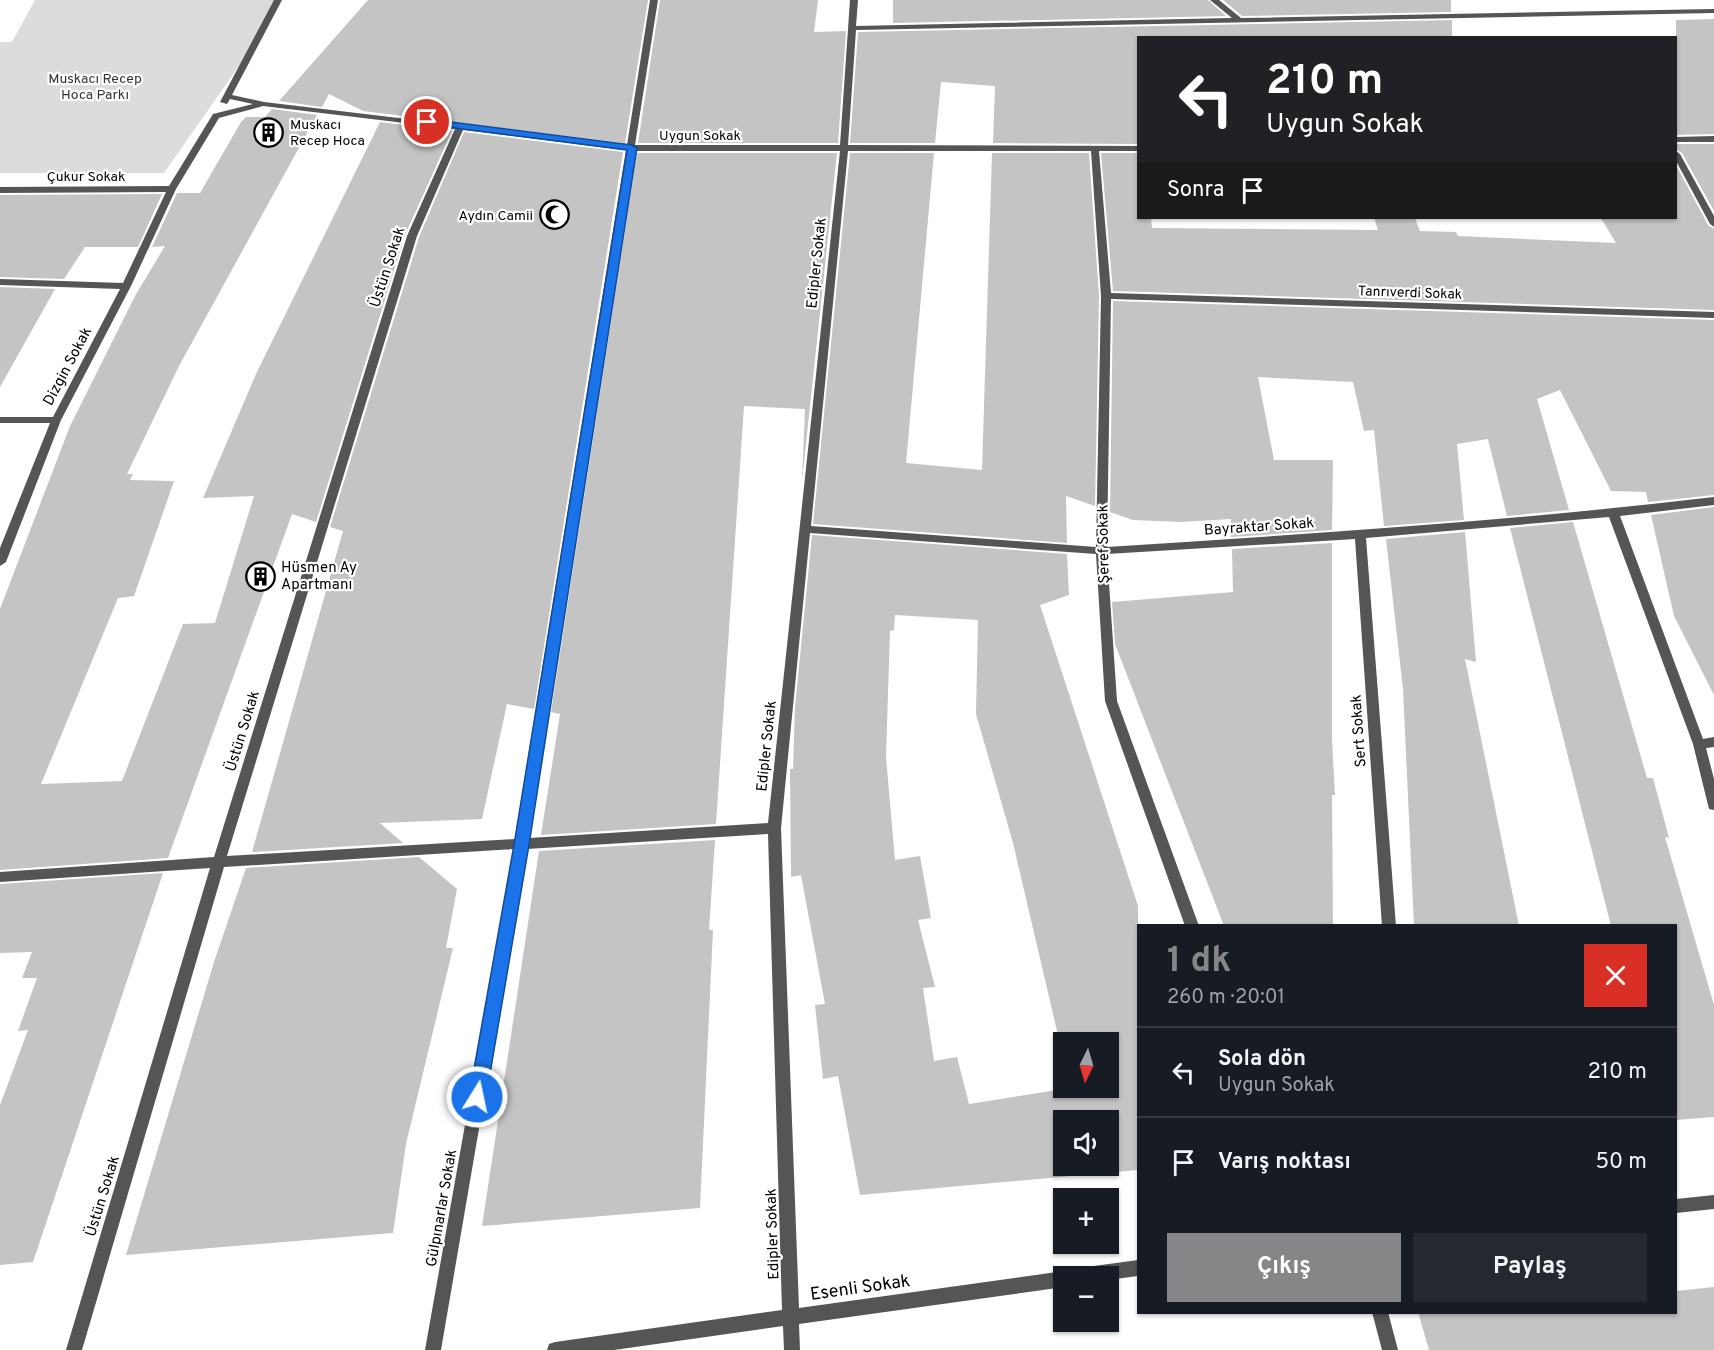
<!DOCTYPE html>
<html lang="tr">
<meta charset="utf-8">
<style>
body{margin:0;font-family:Overpass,sans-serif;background:#242831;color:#f1f3f6;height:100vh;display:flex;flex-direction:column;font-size:22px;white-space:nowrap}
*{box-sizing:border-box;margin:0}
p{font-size:20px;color:#9ea1a6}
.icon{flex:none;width:33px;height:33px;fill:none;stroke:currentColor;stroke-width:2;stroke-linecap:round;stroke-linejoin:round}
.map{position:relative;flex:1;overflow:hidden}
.side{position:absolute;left:1137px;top:924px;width:540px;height:390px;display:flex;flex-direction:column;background:#171b24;border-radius:0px;box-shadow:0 2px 4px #0004}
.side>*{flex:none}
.banner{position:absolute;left:1137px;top:36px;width:540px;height:183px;border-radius:0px;box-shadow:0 2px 4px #0004;background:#202124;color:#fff;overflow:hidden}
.needle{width:39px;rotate:185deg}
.fabs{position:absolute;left:1053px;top:1032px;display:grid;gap:12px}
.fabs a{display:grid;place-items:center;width:66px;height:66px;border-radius:0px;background:#171b24;box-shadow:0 2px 4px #0004;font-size:30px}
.pin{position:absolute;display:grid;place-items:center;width:51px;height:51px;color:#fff;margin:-26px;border:3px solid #fff;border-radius:50%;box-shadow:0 2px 6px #0007}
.me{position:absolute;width:66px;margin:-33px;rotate:10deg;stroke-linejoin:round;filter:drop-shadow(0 0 4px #0008)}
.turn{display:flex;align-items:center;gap:21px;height:126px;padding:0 30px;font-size:27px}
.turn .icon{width:78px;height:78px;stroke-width:2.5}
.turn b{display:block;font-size:42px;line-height:51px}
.then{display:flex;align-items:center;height:57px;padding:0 30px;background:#0003;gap:12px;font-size:22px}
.round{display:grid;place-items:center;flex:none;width:63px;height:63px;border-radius:0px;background:#242831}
.overview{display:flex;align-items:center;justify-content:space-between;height:102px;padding:0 30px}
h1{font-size:36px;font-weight:700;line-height:45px;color:#858687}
.cta{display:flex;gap:12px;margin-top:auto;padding:12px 30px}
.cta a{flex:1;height:69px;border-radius:0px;background:#858687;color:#fff;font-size:24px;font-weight:700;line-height:69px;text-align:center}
.cta a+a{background:#242831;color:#f1f3f6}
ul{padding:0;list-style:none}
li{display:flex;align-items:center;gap:18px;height:90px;padding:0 30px;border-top:2px solid #363941}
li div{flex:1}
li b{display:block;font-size:22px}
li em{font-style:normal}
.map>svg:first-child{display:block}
.green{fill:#dcdcdc}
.building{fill:#c4c4c4;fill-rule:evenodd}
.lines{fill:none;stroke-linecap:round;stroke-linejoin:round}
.street{fill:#555;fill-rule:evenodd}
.route{fill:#1a73e8;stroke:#114b97;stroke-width:1.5}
.labels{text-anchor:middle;stroke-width:4.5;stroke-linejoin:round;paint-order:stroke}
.far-park-label{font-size:14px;fill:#333;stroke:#fff}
.far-poi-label{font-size:14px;fill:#000;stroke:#fff;text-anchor:start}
.far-street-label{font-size:14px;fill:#000;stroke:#fff}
.street-label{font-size:15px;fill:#000;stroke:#fff}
.poi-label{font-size:15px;fill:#000;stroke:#fff;text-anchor:start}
.near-street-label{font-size:18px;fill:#000;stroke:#fff}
</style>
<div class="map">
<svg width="1714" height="1350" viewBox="0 0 1714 1350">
<rect width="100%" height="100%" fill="#fff"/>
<path class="green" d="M35,0h244l-22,40 -93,133h-164v-131h12z"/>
<path class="building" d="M368,0h280l-23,143 -262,-32 -34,-17 -7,13 -43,-6z
M660,0h158l-4,32 32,-1 -8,112h-200z
M893,0h315l18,16 -333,7z
M1223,0h228v12l-209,4z
M1714,19v115l-38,1v-115z
M1452,20v18h-314v106l-145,-1 2,-57 -54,-4 -6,61h-85l8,-111z
M272,109l45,6 -138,251 -52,108h6l-3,6 44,1 -40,115 -16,2 -77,186 81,-3 61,-157 32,-1 39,-127 -51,2 53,-124 124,-252 72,9 -47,104 -89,287 -24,-8 -124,344 -168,12v-261l70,-183 65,-130 30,-50 -13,1 25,-54h23l41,-71 5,-5h19z
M464,132l159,20 -89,557 -27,-5 -25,115 -102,4 23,20 -151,9 91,-321 -13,-4 89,-290z
M1676,144h38v67l-32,-58 -6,-4z
M637,153h200l-35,328 3,-72 -61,-3 -28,418 -175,11 19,-121 -9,-2z
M850,153h84l-28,310 76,7 10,-317h97l10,143 -4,210 -29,-10 1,47 -254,-19z
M1101,153h37v65h13l1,10 226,2 -4,-12h41l5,13 36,1 2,4 158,7 -15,-25h75v-53l32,60 6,4v81l-601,-19z
M162,194l-24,53h-53l-21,32 -64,-2v-82z
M0,287l55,2 -55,98z
M1113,301l601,19v175l-66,7 -2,-10 -35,-1 -51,-101 -23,9 32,111 -62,6 -19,-77 -31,5 7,76 -80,6 -10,-96 -10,1 -11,-49 -95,-5 16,83h59l-1,70 -101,7v-18l-51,3 -47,-2 -23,-8z
M1714,507v188l-40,-79 -23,-101z
M1573,522l74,256h6l16,60 -4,-1 49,168v112l-38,3v-194h-65l-101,-398z
M1465,532l11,130 -11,-3 54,267h-105l-11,-237 -17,-150z
M812,535l255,19 2,41 -29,10 98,301v264l-278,25 -22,-119 -15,3 -8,-74 10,-1 -24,-129 -10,2 -1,-108h3l2,-62zM895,615l83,5 -2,94 37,129 51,218v-19h44v46h-38l-101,16 -12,-47 -23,4 -11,-73 12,-1 -17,-67 13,-2 -11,-62 -25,4 -9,-103 4,-126 4,-1zM1064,1120h44v46h-44z
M1332,543v197l3,55h-3l1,131h-109l-109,-282 -3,-42 121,-10 -1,-43z
M715,840l-6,90h4l-13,278 -218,18 57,-375z
M419,857l38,32 -11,59h7l-47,196 -13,89 -267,22 88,-293 32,-94z
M163,873l-130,389 -33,3v-160l28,-75 -10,1 19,-53h-15l10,-26 -32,1v-69z
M1714,1287v63h-285l-11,-38h258v-21z"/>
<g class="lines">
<path class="street" d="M274,0h8l-50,95 32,7 363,43 23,-145h8l-23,145h205l10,-145h8l-2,26 376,-8 -22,-18h9l22,18 473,-9v4l-858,17 -8,115 290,1v5h-39l12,142 603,19v6l-603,-19 -4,248c202,-13 405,-26 607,-50v8l-94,11 83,223 11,-2v10l-8,1 8,31v31l-5,-1 -1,-4 -15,-61 -84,-227 -243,21 30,388h-14l-27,-387 -248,15 10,147 82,225h-14l-80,-225 -9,-147 -286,-21 -29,295 18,480 265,-37 6,2 1,3h-7v11l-265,37 1,26h-16l-1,-24 -169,24h-67l2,-6 6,-2 227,-32 -14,-476 -241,15 -86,501h-16l89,-501 -290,18 -142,483h-16l144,-482 -210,14v-10l214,-15 193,-621 48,-107 -192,-23 -44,12 -43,71 -45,97 -70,134 -55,142 -6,4v-18l50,-125h-50v-6h53l67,-128 -120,-4v-6l123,4 43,-91 -166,1v-6l169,-1 44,-72 40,-10 -23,-5 -3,5 -7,-2zM463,130l163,20 -111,689 -288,17 190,-620zM635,151h205l-72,672 -239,15zM848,151h243l10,145 -5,251 -285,-21z
M1714,136v6h-38v-5z
M1676,151l4,3 34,62v11l-4,-3 -34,-63z
M1714,1195v14l-38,4v-14z
M1138,1260v16l-30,4v-4h-37l2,-6 6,-2z
M1372,1312h16l10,38h-16z"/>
</g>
<path class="route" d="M427,119l205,26 5,3 -108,697 -43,252 -3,6 -6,2 -6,-2 -2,-6 45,-252 113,-695 -203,-26v-4z"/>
<defs>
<symbol id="building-ring" viewBox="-11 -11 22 22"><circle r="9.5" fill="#fff" stroke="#000" stroke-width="1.5"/><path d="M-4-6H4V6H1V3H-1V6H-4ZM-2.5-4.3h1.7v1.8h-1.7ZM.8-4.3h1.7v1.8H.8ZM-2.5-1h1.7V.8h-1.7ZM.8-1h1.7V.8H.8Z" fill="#000"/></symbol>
<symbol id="mosque-ring" viewBox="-11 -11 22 22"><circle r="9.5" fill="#fff" stroke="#000" stroke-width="1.5"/><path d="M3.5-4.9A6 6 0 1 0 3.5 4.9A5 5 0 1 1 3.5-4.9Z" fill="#000"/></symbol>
</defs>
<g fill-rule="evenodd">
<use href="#building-ring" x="252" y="116" width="33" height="33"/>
<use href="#mosque-ring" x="538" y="198" width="33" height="33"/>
<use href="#building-ring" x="244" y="560" width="33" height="33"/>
</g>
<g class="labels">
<g class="far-park-label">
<text x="95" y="83">Muskacı Recep<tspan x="95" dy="16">Hoca Parkı</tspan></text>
</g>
<g class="far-poi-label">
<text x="290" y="129">Muskacı<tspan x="290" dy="16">Recep Hoca</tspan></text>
<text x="533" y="220" text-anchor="end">Aydın Camii</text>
</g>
<g class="far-street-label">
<text x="700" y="140">Uygun Sokak</text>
<text x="86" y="181">Çukur Sokak</text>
<text transform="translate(1410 292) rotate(2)" y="5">Tanrıverdi Sokak</text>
</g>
<g class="street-label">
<text transform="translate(816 263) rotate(-84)" y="5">Edipler Sokak</text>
<text transform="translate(387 267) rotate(-72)" y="5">Üstün Sokak</text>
<text transform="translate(67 366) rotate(-62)" y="5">Dizgin Sokak</text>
<text transform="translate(1259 526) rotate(-4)" y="5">Bayraktar Sokak</text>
<text transform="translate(1103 544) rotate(-91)" y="5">Şeref Sokak</text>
<text transform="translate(242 731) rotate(-73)" y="5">Üstün Sokak</text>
<text transform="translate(1358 731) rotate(-94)" y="5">Sert Sokak</text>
<text transform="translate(766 746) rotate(-84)" y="5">Edipler Sokak</text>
<text transform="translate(102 1196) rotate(-73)" y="5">Üstün Sokak</text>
<text transform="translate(441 1208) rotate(-80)" y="5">Gülpınarlar Sokak</text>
<text transform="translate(772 1234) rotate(-92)" y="5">Edipler Sokak</text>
</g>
<g class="poi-label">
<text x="281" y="572">Hüsmen Ay<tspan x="281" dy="17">Apartmanı</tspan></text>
</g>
<g class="near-street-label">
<text transform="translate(860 1287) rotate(-8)" y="6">Esenli Sokak</text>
</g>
</g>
</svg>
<div class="fabs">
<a><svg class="needle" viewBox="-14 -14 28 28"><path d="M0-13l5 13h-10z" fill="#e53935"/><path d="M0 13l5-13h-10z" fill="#9ea1a6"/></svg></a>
<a><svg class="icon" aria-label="sound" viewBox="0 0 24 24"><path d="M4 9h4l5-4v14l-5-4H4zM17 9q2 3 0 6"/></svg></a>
<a>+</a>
<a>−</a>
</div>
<div class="pin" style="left:427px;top:122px;background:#d93025"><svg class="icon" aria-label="arrive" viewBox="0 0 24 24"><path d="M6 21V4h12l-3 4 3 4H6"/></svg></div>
<svg class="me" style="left:477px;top:1097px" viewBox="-20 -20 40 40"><circle r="17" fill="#1a73e8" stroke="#fff" stroke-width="3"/><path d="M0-11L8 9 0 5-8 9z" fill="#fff"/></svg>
<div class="banner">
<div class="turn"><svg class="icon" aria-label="left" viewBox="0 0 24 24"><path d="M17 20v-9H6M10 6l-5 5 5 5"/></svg><div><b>210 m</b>Uygun Sokak</div></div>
<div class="then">Sonra<svg class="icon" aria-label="arrive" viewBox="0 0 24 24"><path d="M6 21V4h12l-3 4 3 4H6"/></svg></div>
</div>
<section class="side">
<div class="overview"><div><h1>1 dk</h1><p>260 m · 20:01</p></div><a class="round" style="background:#d93025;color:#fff"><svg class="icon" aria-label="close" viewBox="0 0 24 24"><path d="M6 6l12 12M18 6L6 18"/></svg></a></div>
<ul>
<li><svg class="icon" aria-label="left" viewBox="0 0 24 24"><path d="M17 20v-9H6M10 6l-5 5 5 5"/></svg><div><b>Sola dön</b><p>Uygun Sokak</p></div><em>210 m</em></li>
<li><svg class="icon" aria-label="arrive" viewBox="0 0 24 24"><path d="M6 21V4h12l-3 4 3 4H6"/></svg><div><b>Varış noktası</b></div><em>50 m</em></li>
</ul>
<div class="cta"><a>Çıkış</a><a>Paylaş</a></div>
</section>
</div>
